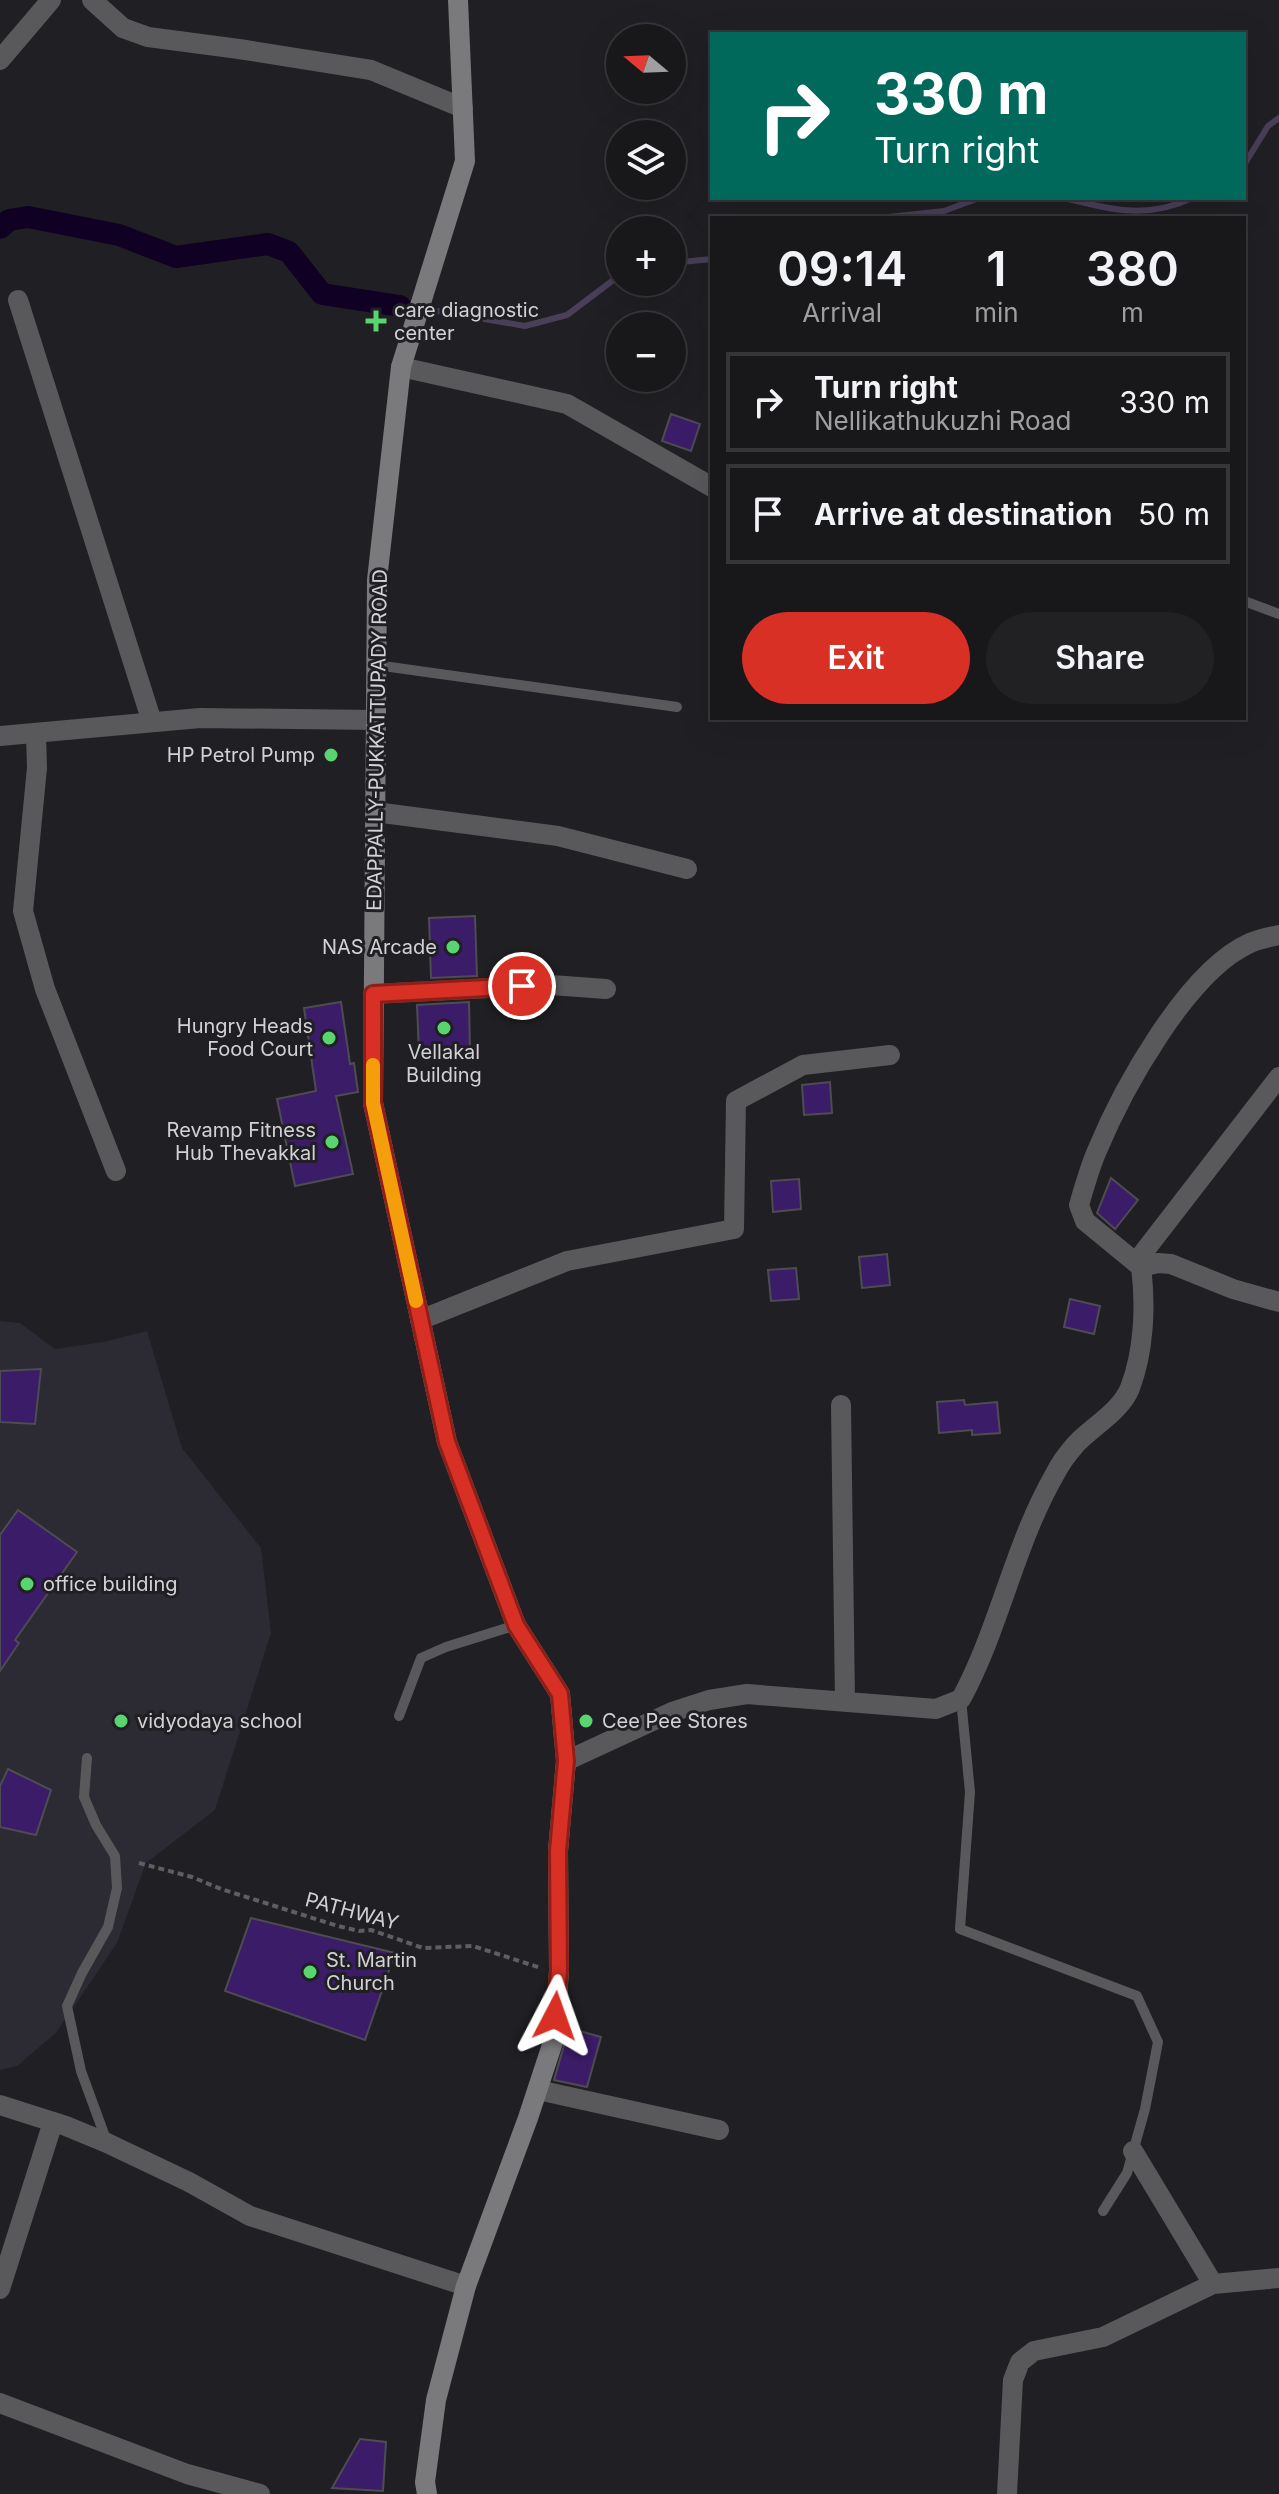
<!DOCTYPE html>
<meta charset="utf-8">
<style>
body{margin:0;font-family:Inter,sans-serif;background:#212023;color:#f1f3f6;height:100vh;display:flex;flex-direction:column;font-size:30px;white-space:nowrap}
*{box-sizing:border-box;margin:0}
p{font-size:26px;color:#9f9fa2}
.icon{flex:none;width:44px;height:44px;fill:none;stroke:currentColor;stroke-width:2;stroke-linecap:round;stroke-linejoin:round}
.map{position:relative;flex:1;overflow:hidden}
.drawer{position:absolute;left:710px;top:216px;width:536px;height:504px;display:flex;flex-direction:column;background:#18171a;border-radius:0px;box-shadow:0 8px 32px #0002,0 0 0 2px #363639}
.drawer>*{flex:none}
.guide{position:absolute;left:710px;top:32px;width:536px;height:168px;border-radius:0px;box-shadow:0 8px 32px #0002,0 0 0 2px #363639;background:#00695c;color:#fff;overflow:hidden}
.needle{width:52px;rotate:289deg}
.fabs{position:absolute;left:606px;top:24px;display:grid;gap:16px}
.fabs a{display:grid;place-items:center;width:80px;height:80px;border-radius:50%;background:#18171a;box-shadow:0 8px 32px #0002,0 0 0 2px #363639;font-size:40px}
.pin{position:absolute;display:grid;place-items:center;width:68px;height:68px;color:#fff;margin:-34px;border:4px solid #fff;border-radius:50%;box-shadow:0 2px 8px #0007}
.me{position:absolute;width:88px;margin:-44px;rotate:4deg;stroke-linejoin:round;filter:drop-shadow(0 0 6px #0008)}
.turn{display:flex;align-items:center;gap:28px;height:168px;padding:0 32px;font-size:36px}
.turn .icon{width:104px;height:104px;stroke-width:2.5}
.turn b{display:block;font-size:56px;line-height:68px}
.eta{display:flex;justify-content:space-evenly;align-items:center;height:136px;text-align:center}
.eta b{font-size:48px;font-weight:600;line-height:56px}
.action{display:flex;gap:16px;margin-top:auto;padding:16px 32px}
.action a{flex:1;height:92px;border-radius:48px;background:#d93025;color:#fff;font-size:32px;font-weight:600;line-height:92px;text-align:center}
.action a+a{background:#212023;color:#f1f3f6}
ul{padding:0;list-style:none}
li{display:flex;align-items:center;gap:24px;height:100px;margin:0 16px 12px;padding:0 16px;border:4px solid #363639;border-radius:0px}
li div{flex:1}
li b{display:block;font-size:30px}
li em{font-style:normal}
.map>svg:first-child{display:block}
.built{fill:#2c2a32}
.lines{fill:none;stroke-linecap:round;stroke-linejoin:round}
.stream{stroke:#4a3f59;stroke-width:6}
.canal{stroke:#0f0024;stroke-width:22}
.building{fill:#3b1c69;stroke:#4d4c50;stroke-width:2}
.path{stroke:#5f5e62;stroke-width:4;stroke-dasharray:6 4;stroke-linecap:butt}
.service{stroke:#59595b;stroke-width:10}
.minor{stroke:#59595b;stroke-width:20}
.tertiary{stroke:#59595b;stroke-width:20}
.secondary{stroke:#7a797c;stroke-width:20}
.route-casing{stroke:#8d1f18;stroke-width:20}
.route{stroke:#d93025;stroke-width:14}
.slow{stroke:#f59e0b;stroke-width:14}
.poi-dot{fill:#59d56f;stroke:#201f23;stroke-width:3}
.labels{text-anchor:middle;stroke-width:6;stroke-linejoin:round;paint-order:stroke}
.poi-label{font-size:20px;fill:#d2d1d4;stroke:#201f23;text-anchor:start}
.street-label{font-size:20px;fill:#d2d1d4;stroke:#201f23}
</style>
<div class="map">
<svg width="1279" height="2494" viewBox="0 0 1279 2494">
<rect width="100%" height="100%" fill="#201f23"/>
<path class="built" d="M0,1321l20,2 35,26 48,-7 44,-11 35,117 79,100 10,85 -56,177 -69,53 -29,80 -61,90 -39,33 -17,4z"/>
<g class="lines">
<path class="stream" d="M1244,165l24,-39 11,-8
M1018,198h10
M1064,198c46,11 82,22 128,0
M879,218l65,-7 35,-13
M672,256l10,6 30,-3
M438,311l87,15 42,-11 53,-40"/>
<path class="canal" d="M0,228l9,-8 19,-3 91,18 57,22 92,-13 21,8 33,42 78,12"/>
</g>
<path class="building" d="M671,414l29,10 -9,27 -29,-10z
M475,916l2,60 -46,2 -2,-60z
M341,1002l9,62 4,-1 4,29 -22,4 17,78 -58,12 -18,-87 39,-8 -12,-83z
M469,1002l1,49 -51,2 -2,-48z
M830,1082l2,31 -28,2 -2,-30z
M1111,1178l27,22 -23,29 -18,-16z
M799,1179l2,30 -28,3 -2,-31z
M887,1254l3,31 -28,3 -3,-31z
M796,1268l3,31 -28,2 -3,-31z
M1070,1299l30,7 -6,28 -30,-7z
M41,1369l-6,55 -35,-2v-51z
M964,1400l1,5 32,-3 3,31 -28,2v-5l-33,3 -2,-31z
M18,1510l59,42 -62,88 4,3 -19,28v-136z
M8,1769l43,21 -15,45 -36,-8v-41z
M251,1918l144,35 -30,87 -140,-49z
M569,2028l32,9 -14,50 -33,-7z
M360,2439l26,3 -3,49 -51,-3z"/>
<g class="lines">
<path class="path" d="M139,1863l53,14 29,12 117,37 21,5 12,-1 52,18 50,-2 68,22"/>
<path class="service" d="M1244,601l35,13
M376,665l301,42
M961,1699l9,93 -10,137 177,67 21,46 -13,67 -18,64 -24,38
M399,1716l22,-58 25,-11 70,-22
M87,1758l-3,39 12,28 19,31 2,32 -9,39 -26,46 -15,33 14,65 26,71"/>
<path class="minor" d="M92,0l31,28 25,9 91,12 132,21 92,38
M0,60l51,-60
M18,300l134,422
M401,367l166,37 145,83
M36,735l1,33 -14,143 22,78 71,182
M0,736l200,-18 176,2
M375,812l183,24 129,33
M373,994l178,-9 55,4
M1136,1262l143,-185
M1141,1267l-56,-46 -6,-16c5,-17 10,-35 17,-52 26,-63 91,-182 154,-210 9,-4 19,-6 29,-8
M420,1320l147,-59 167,-32 2,-128 67,-36 87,-10
M841,1405l4,297
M566,1761l106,-49 37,-12 38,-6 189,15 25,-10c39,-72 53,-154 94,-225 5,-10 13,-21 21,-30 16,-17 45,-33 54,-56 14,-37 16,-82 11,-121l17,-4 13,1 62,25 46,13
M538,2090l181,40
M1133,2151l80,133
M0,2289l53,-167
M0,2403l187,71 73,20
M1007,2494l6,-114 7,-18 14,-11 69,-14 110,-53 66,-6"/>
<path class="tertiary" d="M0,2105l66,21 41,17 82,39 61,34 216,70"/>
<path class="secondary" d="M427,2494l-2,-12 11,-82 30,-114 62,-168 26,-79 5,-68 -1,-120 8,-90 -6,-67 -44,-69 -69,-183 -74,-339 4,-523 24,-213 64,-206 -7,-161"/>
</g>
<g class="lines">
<defs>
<path id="route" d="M522,986l-149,8v109l74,339 69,183 44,69 6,67 -8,90 1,120 -4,45"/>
</defs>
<use href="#route" class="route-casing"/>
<use href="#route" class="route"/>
<path class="slow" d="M373,1065v38l43,198"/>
</g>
<g class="poi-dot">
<path d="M372 309h8v8h8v8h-8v8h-8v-8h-8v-8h8z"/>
<circle cx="331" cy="755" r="8"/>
<circle cx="453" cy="947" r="8"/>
<circle cx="444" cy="1028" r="8"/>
<circle cx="329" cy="1038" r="8"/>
<circle cx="332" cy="1142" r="8"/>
<circle cx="27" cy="1584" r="8"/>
<circle cx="121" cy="1721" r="8"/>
<circle cx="586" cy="1721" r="8"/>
<circle cx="310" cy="1972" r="8"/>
</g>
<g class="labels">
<g class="poi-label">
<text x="394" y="317">care diagnostic<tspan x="394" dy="23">center</tspan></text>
<text x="315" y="762" text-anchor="end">HP Petrol Pump</text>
<text x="437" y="954" text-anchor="end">NAS Arcade</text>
<text x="313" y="1033" text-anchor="end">Hungry Heads<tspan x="313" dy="23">Food Court</tspan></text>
<text x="444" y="1059" text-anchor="middle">Vellakal<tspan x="444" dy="23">Building</tspan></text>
<text x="316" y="1137" text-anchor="end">Revamp Fitness<tspan x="316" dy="23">Hub Thevakkal</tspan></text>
<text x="43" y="1591">office building</text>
<text x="137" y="1728">vidyodaya school</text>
<text x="602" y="1728">Cee Pee Stores</text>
<text x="326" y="1967">St. Martin<tspan x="326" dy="23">Church</tspan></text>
</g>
<g class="street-label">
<text transform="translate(377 740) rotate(-89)" y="7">EDAPPALLY-PUKKATTUPADY ROAD</text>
<text transform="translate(352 1911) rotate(15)" y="7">PATHWAY</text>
</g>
</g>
</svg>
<div class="fabs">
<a><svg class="needle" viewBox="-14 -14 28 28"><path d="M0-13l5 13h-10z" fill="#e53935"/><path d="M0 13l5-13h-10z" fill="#9f9fa2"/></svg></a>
<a><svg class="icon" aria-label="layers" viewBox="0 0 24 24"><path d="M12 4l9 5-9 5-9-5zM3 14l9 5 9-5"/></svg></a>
<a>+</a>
<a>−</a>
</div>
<div class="pin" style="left:522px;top:986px;background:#d93025"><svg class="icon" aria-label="arrive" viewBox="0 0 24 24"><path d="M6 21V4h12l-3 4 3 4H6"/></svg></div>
<svg class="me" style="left:555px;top:2016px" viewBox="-20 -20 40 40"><path d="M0-17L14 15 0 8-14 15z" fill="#d93025" stroke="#fff" stroke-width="4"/></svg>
<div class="guide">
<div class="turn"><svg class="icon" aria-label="right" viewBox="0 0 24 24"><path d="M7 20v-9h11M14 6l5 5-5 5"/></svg><div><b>330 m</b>Turn right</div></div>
</div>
<section class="drawer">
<div class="eta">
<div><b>09:14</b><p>Arrival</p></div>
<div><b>1</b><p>min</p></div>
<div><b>380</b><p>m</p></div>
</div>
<ul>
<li><svg class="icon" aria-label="right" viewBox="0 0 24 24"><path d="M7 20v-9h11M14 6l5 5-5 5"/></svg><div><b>Turn right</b><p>Nellikathukuzhi Road</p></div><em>330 m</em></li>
<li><svg class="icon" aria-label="arrive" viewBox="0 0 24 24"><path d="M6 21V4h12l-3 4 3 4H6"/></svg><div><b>Arrive at destination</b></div><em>50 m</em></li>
</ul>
<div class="action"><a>Exit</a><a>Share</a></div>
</section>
</div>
